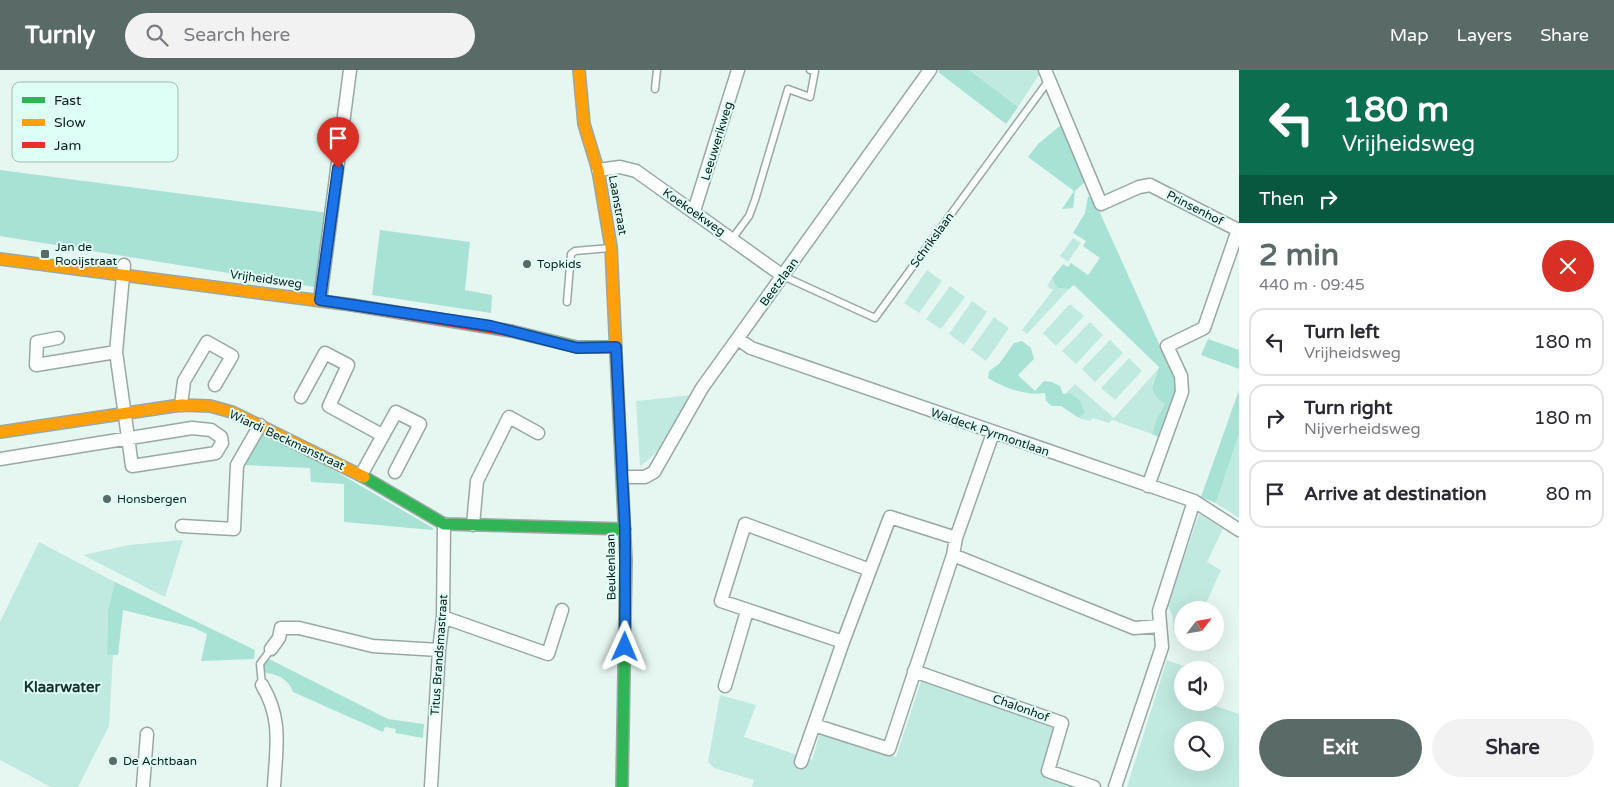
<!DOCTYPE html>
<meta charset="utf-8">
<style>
body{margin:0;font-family:"Varela Round",sans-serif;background:#f2f2f3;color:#2b2b33;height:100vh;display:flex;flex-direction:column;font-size:19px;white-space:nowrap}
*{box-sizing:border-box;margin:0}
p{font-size:16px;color:#7c7c81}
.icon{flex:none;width:28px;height:28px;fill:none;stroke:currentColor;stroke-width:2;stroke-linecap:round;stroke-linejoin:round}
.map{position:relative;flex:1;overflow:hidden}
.side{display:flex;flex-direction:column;background:#fff;width:375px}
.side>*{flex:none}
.top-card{background:#0b6e4f;color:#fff;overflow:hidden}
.needle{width:32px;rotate:59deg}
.tools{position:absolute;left:1174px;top:531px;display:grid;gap:10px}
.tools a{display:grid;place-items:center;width:50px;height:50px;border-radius:50%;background:#fff;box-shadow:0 5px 20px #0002;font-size:25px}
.pin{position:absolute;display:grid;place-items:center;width:42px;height:42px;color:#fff;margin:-51px -21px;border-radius:50% 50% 50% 0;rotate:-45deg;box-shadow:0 0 5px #0007}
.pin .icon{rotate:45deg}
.me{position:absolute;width:55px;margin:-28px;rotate:1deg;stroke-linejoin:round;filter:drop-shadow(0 0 4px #0008)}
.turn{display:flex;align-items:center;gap:18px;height:105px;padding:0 20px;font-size:22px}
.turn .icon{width:65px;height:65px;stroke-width:2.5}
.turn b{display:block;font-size:35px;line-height:42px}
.then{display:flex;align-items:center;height:48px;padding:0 20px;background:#0003;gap:10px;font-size:19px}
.round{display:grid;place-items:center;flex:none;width:52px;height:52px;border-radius:26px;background:#f2f2f3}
.summary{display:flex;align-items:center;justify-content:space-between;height:85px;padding:0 20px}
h1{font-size:30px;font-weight:800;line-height:38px;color:#5a6a66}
.button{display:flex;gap:10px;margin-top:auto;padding:10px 20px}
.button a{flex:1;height:58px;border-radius:30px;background:#5a6a66;color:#fff;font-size:20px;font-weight:800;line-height:58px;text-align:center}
.button a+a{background:#f2f2f3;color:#2b2b33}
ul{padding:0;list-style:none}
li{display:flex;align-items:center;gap:15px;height:68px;margin:0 10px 8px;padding:0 10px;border:2px solid #e1e1e2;border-radius:15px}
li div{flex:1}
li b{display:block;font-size:19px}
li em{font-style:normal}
header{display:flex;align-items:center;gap:30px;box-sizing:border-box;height:70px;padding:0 25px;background:#5a6a66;color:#fff}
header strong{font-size:24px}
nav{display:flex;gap:28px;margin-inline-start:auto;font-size:18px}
.search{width:350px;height:45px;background:#f2f2f3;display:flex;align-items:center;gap:12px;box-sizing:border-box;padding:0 18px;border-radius:28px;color:#7c7c81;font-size:19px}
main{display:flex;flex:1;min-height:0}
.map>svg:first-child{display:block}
.green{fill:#c0e9df;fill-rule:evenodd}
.forest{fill:#a8e2d4}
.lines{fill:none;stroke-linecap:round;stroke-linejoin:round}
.lane-casing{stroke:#99a8a4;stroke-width:9}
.street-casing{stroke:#99a8a4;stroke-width:15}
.fast-casing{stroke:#99a8a4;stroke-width:14}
.slow-casing{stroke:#99a8a4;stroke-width:14}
.jam-casing{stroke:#99a8a4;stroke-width:14}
.lane{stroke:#fbfefd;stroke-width:6}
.street{stroke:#fbfefd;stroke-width:12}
.fast{stroke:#30b455;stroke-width:11}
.slow{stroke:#ff9f0a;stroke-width:11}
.jam{stroke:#e5322d;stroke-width:11}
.route-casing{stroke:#114b97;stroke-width:12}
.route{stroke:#1a73e8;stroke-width:9}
.poi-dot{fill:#5a6a66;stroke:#defff6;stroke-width:2}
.labels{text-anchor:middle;stroke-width:4;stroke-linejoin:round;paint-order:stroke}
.street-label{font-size:12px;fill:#0f1e1a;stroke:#defff6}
.poi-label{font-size:12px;fill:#0f1e1a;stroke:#defff6;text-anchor:start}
.quarter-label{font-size:15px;font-weight:bold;fill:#12322b;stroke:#defff6}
.key{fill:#defff6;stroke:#a0bcb4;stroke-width:1}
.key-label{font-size:14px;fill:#0f1e1a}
</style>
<header>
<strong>Turnly</strong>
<div class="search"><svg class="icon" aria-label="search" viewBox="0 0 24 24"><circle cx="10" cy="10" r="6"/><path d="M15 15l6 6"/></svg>Search here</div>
<nav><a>Map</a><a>Layers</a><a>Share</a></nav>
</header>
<main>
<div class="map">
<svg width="1239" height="717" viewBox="0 0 1239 717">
<rect width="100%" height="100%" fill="#e6f7f2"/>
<path class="green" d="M969,0h68l2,5 -21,32z
M1073,168l8,5 -13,19 -8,-6z
M927,200l15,11 -23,32 -15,-10z
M1052,208l5,10 12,1 -42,45 -5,-4 31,-40 -6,-4z
M950,216l15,11 -24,32 -15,-10z
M972,231l15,11 -23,33 -15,-11z
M1070,234l14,12 -28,30 -13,-13z
M994,247l15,11 -23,33 -15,-11z
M1090,252l13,13 -27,29 -14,-13z
M1110,270l13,13 -28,29 -13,-13z
M1129,288l13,13 -27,29 -14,-12z
M1159,298l-7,16 14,20 -10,16 -4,14 -40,-14 -3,3 -16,-5 -3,3 -11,-3 6,-5 -15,-20h-4l9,-9 39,34z
M692,325c-14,24 -28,56 -52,71l-4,-65z
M1239,364v84l-23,-15z
M1199,444l24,15 -16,33 14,8 -18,40h-21v22l-9,-2v-12l-5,-13z
M183,470l-18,57 -82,-42 46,-10z
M39,472l76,40 -7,28 -1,45h6l-4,71 -31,61h-27l-51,-27v-138z
M1167,590l27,10h-12v32l32,1 -1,2 26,9v73h-112zM1182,660h33v32h-33z
M922,608l134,49 -14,45 39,15h-329l2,-7 -40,-12 -6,-6 12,-67 36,10 -12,32 68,23 8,-27 76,24z"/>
<path class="forest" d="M940,0h29l49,37 -12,17 -68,-52z
M1061,55l25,56 -11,10 -2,17 -11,1 12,-18 -46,-34 10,-13z
M0,100l329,43 -9,75 -320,-52z
M1092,125l82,182 2,18 -14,44 -10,-5 4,-14 9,-16c-19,-14 -12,-17 -6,-37l-85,-82 -5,4 -12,-1 -5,-10 11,-14 5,3 3,-4 17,12 12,-17 -17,-12 3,-5 -13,-8 12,-20 3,-16z
M380,160l90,12 -5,48 27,5 -1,18 -119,-18z
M1208,269l31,11v19l-38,-14z
M1022,271l9,7 3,11 -16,16 17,16 9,-10 8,1 8,4 3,8 7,-1 10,8 5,12 -6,5 -18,-12h-9l-6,-5 -1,-8c-19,3 -41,-5 -57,-15l1,-7 10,-7 15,-21z
M1239,320v44l-23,69 -15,-6z
M265,360l168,98v2l-89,-8v-38l-33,-2 -1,-14 -65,-3v-4z
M115,512l140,68 -1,9 -53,2 6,-27 -15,-7 -69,-17 -5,45h-11l1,-45z
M263,586l125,63 36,5 -1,14 -28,-5 1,-4 -11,-2 -2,5 -90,-40c-4,-12 -15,-18 -27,-19l-3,-5z"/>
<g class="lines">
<defs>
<path id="lane" d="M655,19l2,-19
M732,169l17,-23 6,-16 33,-111 22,8 5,-26 -5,-1
M783,206l92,42 174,-238
M567,232l4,-48 4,-3 35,-3
M262,615l-2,-21 11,-15"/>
<path id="street" d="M1045,0l56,134 38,-17 11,-2 88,45 -34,98 -37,18 14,30 1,16 -34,94
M598,100l22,-3 16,4 147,105
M694,141l44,-141
M320,230l30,-230
M58,268l-21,4 -1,23 80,-13
M738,269l13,9 443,153 45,29
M301,327l24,-44 23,12 -19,41 53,29
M181,335l3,-24 23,-39 25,14 -17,29
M0,389l192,-31 19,2 10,7 1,6 -6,10 -84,13 -16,-114 8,-87
M361,405l35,-63 24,12 -25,48
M623,407h22l9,-5 48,-84 228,-318
M473,455l4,-44 32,-64 29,16
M182,456l52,3 3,-64 23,-40
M953,485l181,73 26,-2
M443,547l105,37 14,-44
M843,572l-122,-41 24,-77 125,46
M271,579l8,-11 2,-10h18l74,18 66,4
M914,601l148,52 -14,48 46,16
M262,615c21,35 14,63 12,102
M725,616l22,-75
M814,655l75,24 64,-194 3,-17 37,-105
M801,692l42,-120 47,-125 66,21
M143,717l4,-53
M431,717l8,-137 4,-33 1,-93
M1115,717l47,-140 -3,-36 35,-110"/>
<path id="fast" d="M511,261l66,16h39
M619,347l7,143 -4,227
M364,407l80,47 181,5"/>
<path id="slow" d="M579,0l5,54 14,46 13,77 8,170
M0,189l352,46
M0,362l181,-27 29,1 22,6 132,65"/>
<path id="jam" d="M352,235l159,26"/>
</defs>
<use href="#lane" class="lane-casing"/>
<use href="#street" class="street-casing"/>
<use href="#fast" class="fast-casing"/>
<use href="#slow" class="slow-casing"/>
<use href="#jam" class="jam-casing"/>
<use href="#lane" class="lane"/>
<use href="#street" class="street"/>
<use href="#fast" class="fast"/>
<use href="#slow" class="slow"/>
<use href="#jam" class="jam"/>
</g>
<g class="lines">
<defs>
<path id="route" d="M338,98l-18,132 171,26 86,22 39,-1 9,182v118"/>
</defs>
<use href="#route" class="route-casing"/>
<use href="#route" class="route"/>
</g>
<g class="poi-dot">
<rect x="40" y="179" width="10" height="10" rx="2.5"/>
<circle cx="527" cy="194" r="5"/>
<circle cx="107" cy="429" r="5"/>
<circle cx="113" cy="691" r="5"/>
</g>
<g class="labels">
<g class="street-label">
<text transform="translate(717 71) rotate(-73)" y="4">Leeuwerikweg</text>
<text transform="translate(618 135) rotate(80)" y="4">Laanstraat</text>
<text transform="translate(1195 138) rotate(27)" y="4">Prinsenhof</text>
<text transform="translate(694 142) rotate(35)" y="4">Koekoekweg</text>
<text transform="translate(932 170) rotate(-54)" y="4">Schrikslaan</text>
<text transform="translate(266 209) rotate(8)" y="4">Vrijheidsweg</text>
<text transform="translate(779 212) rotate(-54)" y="4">Beetzlaan</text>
<text transform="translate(990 362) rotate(19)" y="4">Waldeck Pyrmontlaan</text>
<text transform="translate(287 370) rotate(25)" y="4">Wiardi Beckmanstraat</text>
<text transform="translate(611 497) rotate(-91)" y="4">Beukenlaan</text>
<text transform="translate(439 585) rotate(-86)" y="4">Titus Brandsmastraat</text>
<text transform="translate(1021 638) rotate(20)" y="4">Chalonhof</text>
</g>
<g class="poi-label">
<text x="55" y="181">Jan de<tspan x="55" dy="14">Rooijstraat</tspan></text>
<text x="537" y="198">Topkids</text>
<text x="117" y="433">Honsbergen</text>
<text x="123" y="695">De Achtbaan</text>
</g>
<g class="quarter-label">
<text x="62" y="622">Klaarwater</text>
</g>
</g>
<rect x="12" y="12" width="166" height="80" rx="8" class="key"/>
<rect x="22" y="27" width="23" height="6" fill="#30b455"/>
<rect x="22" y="49" width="23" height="7" fill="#ff9f0a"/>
<rect x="22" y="72" width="23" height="6" fill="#e5322d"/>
<g class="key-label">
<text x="54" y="35">Fast</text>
<text x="54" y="57">Slow</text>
<text x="54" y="80">Jam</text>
</g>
</svg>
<div class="tools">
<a><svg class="needle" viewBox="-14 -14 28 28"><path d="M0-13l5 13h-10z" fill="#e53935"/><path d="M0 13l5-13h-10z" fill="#7c7c81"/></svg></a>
<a><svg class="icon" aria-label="sound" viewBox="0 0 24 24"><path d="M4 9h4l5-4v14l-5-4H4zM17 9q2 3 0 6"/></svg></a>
<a><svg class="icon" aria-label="search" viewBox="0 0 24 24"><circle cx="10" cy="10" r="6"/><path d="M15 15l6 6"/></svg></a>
</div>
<div class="pin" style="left:338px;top:98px;background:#d93025"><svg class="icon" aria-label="arrive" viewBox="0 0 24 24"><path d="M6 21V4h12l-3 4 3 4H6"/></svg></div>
<svg class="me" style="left:625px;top:577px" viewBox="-20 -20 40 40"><path d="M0-17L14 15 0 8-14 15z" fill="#1a73e8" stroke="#fff" stroke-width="4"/></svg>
</div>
<section class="side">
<div class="top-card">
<div class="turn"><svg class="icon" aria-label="left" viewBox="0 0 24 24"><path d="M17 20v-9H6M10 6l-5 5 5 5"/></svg><div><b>180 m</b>Vrijheidsweg</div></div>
<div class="then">Then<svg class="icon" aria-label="right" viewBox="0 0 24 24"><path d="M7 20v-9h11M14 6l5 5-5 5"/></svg></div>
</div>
<div class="summary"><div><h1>2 min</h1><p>440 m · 09:45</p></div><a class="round" style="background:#d93025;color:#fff"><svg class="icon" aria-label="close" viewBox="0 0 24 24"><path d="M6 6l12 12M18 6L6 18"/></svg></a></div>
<ul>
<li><svg class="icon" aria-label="left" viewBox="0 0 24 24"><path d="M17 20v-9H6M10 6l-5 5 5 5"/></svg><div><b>Turn left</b><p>Vrijheidsweg</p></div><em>180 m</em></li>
<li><svg class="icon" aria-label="right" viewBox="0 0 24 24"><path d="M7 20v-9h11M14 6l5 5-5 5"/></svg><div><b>Turn right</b><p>Nijverheidsweg</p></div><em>180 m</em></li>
<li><svg class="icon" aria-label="arrive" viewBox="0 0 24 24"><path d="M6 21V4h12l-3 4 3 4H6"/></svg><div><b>Arrive at destination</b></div><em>80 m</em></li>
</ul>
<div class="button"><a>Exit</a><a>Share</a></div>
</section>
</main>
